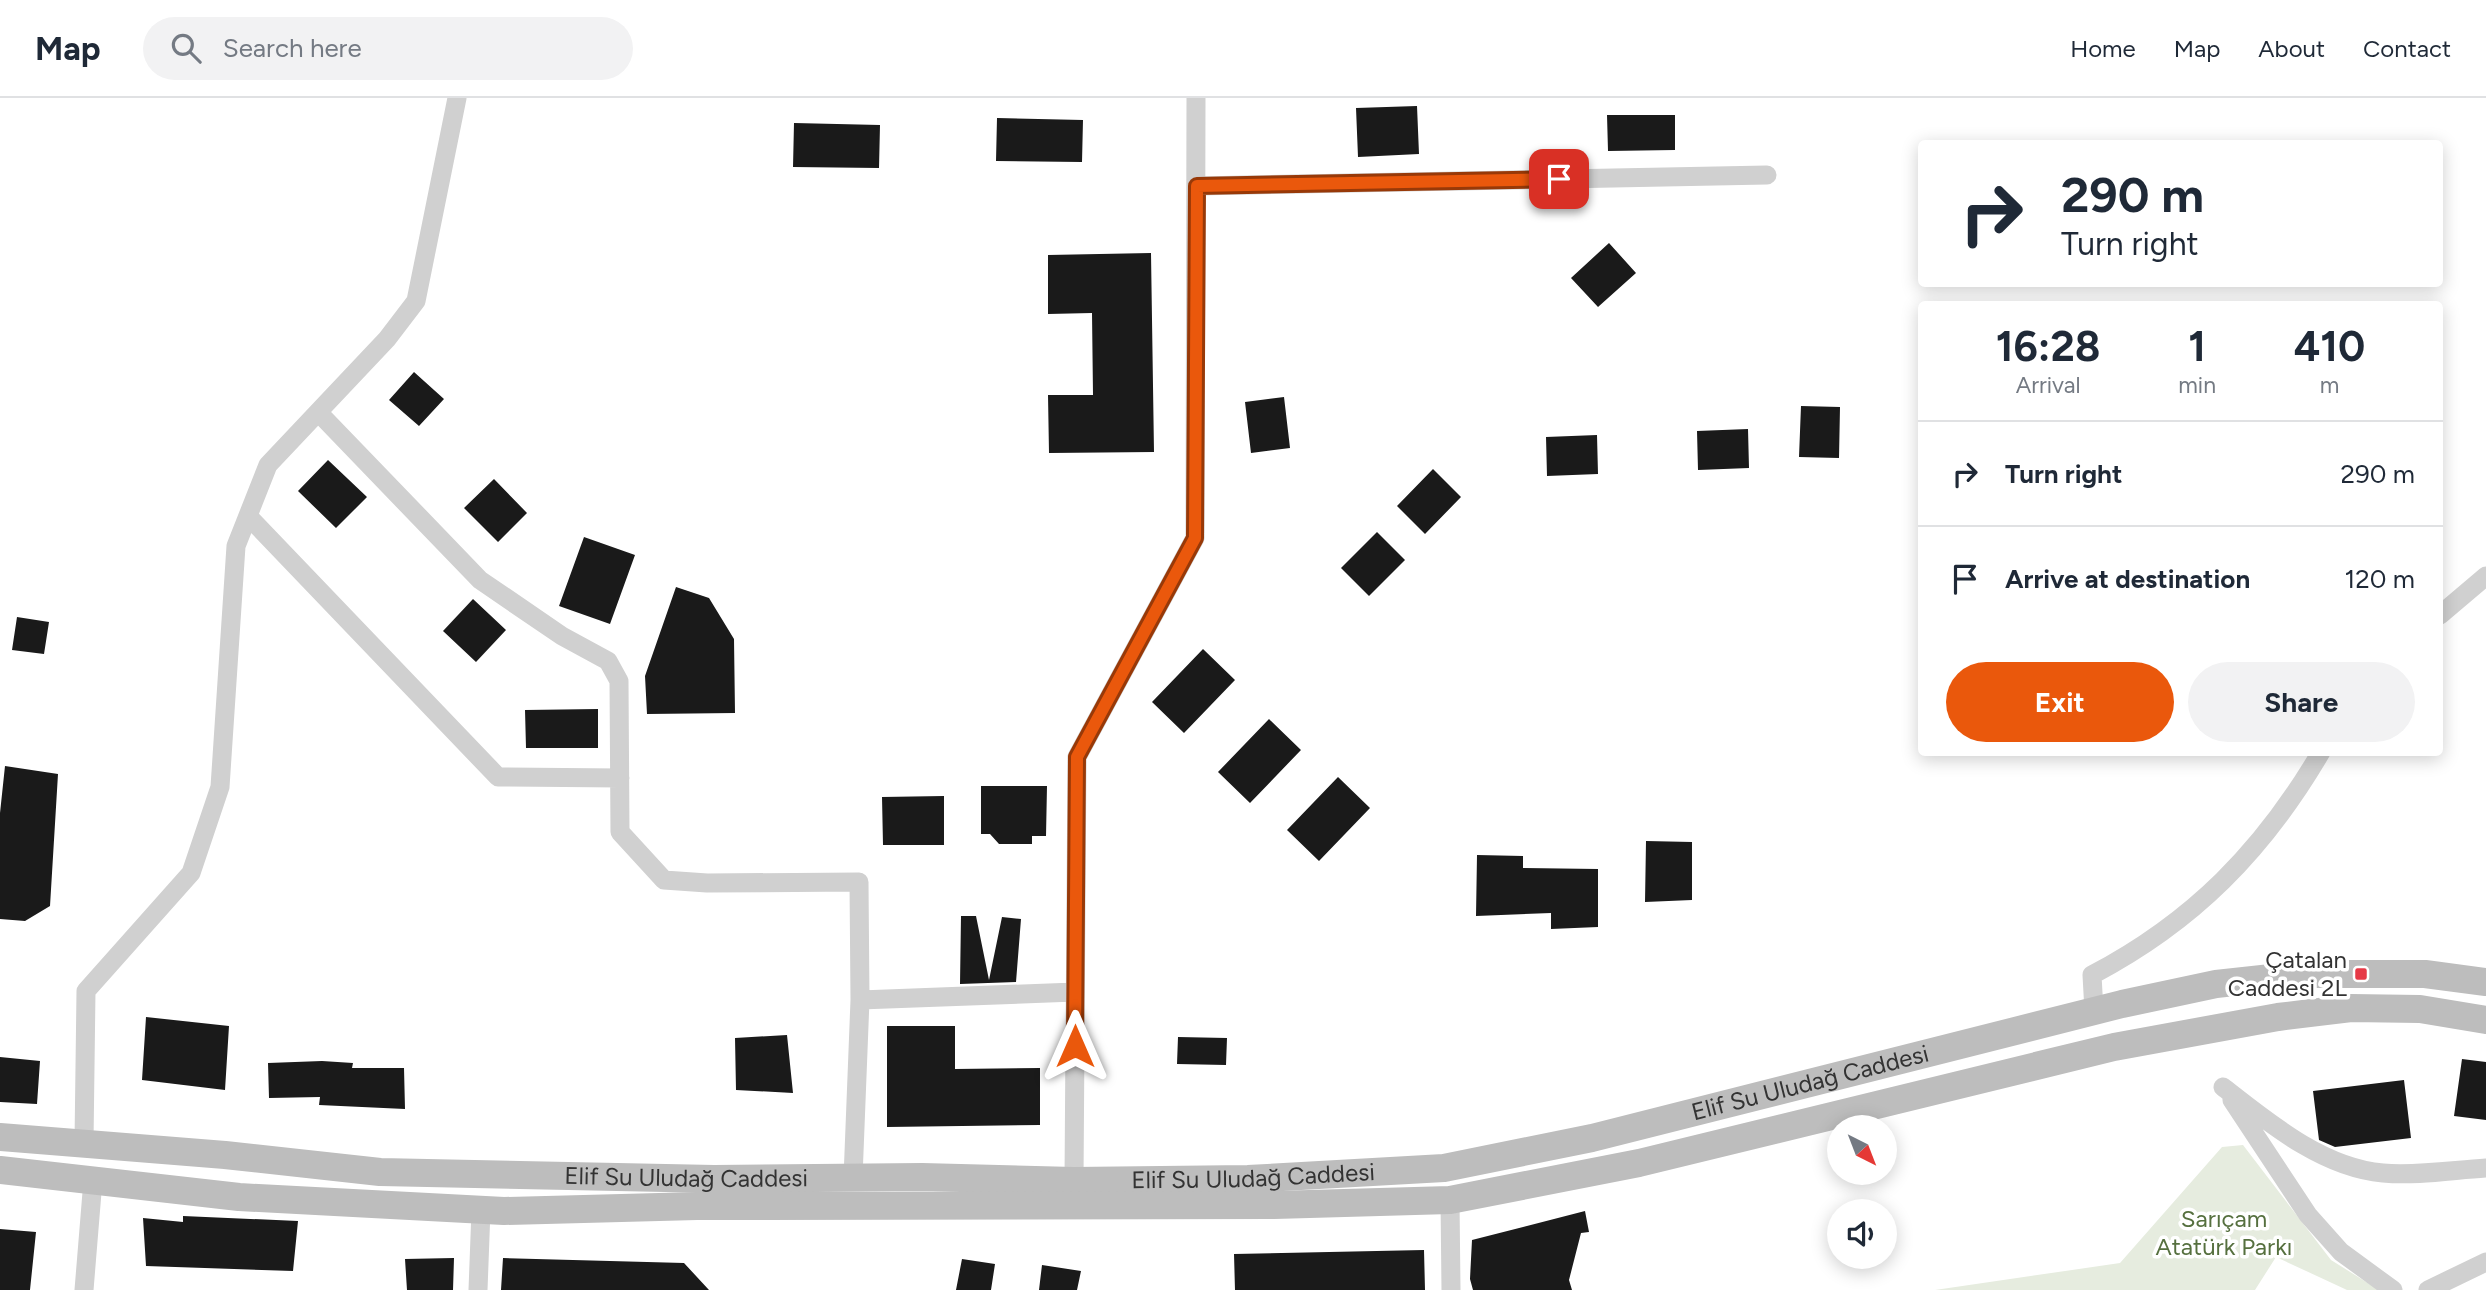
<!DOCTYPE html>
<meta charset="utf-8">
<style>
body{margin:0;font-family:Figtree,sans-serif;background:#f2f2f3;color:#1f2937;height:100vh;display:flex;flex-direction:column;font-size:26px;white-space:nowrap}
*{box-sizing:border-box;margin:0}
p{font-size:23px;color:#747a83}
.icon{flex:none;width:38px;height:38px;fill:none;stroke:currentColor;stroke-width:2;stroke-linecap:round;stroke-linejoin:round}
.map{position:relative;flex:1;overflow:hidden}
.sheet{position:absolute;left:1918px;top:203px;width:525px;height:455px;display:flex;flex-direction:column;background:#fff;border-radius:7px;box-shadow:0 4px 18px #0003}
.sheet>*{flex:none}
.guide{position:absolute;left:1918px;top:42px;width:525px;height:147px;border-radius:7px;box-shadow:0 4px 18px #0003;background:#fff;color:#1f2937;overflow:hidden}
.needle{width:46px;rotate:138deg}
.fabs{position:absolute;left:1827px;top:1017px;display:grid;gap:14px}
.fabs a{display:grid;place-items:center;width:70px;height:70px;border-radius:50%;background:#fff;box-shadow:0 4px 18px #0003;font-size:35px}
.pin{position:absolute;display:grid;place-items:center;width:60px;height:60px;color:#fff;margin:-30px;border-radius:14px;box-shadow:0 4px 10px #0006}
.me{position:absolute;width:77px;margin:-38px;rotate:0deg;stroke-linejoin:round;filter:drop-shadow(0 0 5px #0008)}
.turn{display:flex;align-items:center;gap:24px;height:147px;padding:0 28px;font-size:32px}
.turn .icon{width:91px;height:91px;stroke-width:2.5}
.turn b{display:block;font-size:49px;line-height:60px}
.eta{display:flex;justify-content:space-evenly;align-items:center;height:119px;text-align:center}
.eta b{font-size:42px;font-weight:700;line-height:49px}
.primary-button{display:flex;gap:14px;margin-top:auto;padding:14px 28px}
.primary-button a{flex:1;height:80px;border-radius:42px;background:#ea580c;color:#fff;font-size:28px;font-weight:700;line-height:80px;text-align:center}
.primary-button a+a{background:#f2f2f3;color:#1f2937}
ul{padding:0;list-style:none}
li{display:flex;align-items:center;gap:21px;height:105px;padding:0 28px;border-top:2px solid #e0e1e3}
li div{flex:1}
li b{display:block;font-size:26px}
li em{font-style:normal}
header{display:flex;align-items:center;gap:42px;box-sizing:border-box;height:98px;padding:0 35px;background:#fff;border-bottom:2px solid #e0e1e3}
header strong{font-size:33px}
nav{display:flex;gap:38px;margin-inline-start:auto;font-size:24px}
.search{width:490px;height:63px;background:#f2f2f3;display:flex;align-items:center;gap:18px;box-sizing:border-box;padding:0 24px;border-radius:38px;color:#747a83;font-size:26px}
.map>svg:first-child{display:block}
.green{fill:#e6ecdf}
.building{fill:#1a1a1a}
.lines{fill:none;stroke-linecap:round;stroke-linejoin:round}
.minor{stroke:#d0d0d0;stroke-width:19}
.secondary{stroke:#bdbdbd;stroke-width:28}
.route-casing{stroke:#983908;stroke-width:18}
.route{stroke:#ea580c;stroke-width:12}
.poi-dot{fill:#e63946;stroke:#fff;stroke-width:2.5}
.labels{text-anchor:middle;stroke-width:7;stroke-linejoin:round;paint-order:stroke}
.poi-label{font-size:24px;fill:#333;stroke:#fff;text-anchor:end}
.street-label{font-size:24px;fill:#333;stroke:#fff}
.park-label{font-size:24px;fill:#56703f;stroke:#fff}
</style>
<header>
<strong>Map</strong>
<div class="search"><svg class="icon" aria-label="search" viewBox="0 0 24 24"><circle cx="10" cy="10" r="6"/><path d="M15 15l6 6"/></svg>Search here</div>
<nav><a>Home</a><a>Map</a><a>About</a><a>Contact</a></nav>
</header>
<div class="map">
<svg width="2486" height="1192" viewBox="0 0 2486 1192">
<rect width="100%" height="100%" fill="#fff"/>
<path class="green" d="M2243,1047l88,115 48,30h-32l-71,-33 -21,33h-320l185,-27 102,-116z"/>
<path class="building" d="M1417,8l2,48 -61,3 -2,-49z
M1607,17h68v35l-67,1z
M997,20l86,2 -1,42 -86,-1z
M794,25l86,2 -1,43 -86,-1z
M1609,145l27,30 -38,34 -27,-29z
M1151,155l3,199 -105,1 -1,-58h45l-1,-82 -44,1v-59z
M414,274l30,27 -25,27 -30,-26z
M1284,299l6,51 -39,5 -6,-51z
M1801,308l39,1 -1,51 -40,-1z
M1748,331l1,39 -51,2 -1,-39z
M1597,337l1,39 -51,2 -1,-39z
M328,362l39,37 -31,31 -38,-37z
M1433,371l28,28 -36,37 -28,-28z
M494,381l33,34 -29,29 -34,-34z
M1377,434l28,28 -36,36 -28,-28z
M584,439l51,18 -25,69 -51,-18z
M676,489l33,11 25,41 1,74 -88,1 -2,-38z
M473,501l33,31 -30,32 -33,-31z
M17,519l32,5 -5,32 -32,-4z
M1203,551l32,31 -51,53 -32,-31z
M598,611v39h-72l-1,-38z
M1269,621l32,31 -51,53 -32,-31z
M5,668l53,8 -8,132 -25,15 -25,-2v-106z
M1338,679l32,31 -51,53 -32,-31z
M981,688h66l-1,50h-14v8h-33l-9,-10h-9z
M944,698v49h-61l-1,-48z
M1646,743l46,1v58l-47,2z
M1477,757l46,1v12l75,1v58l-47,2v-16l-75,3z
M961,818h15l13,64 13,-63 19,2 -5,63 -56,2z
M146,919l83,9 -4,64 -83,-10z
M887,928h68v43l85,-1v57l-153,2z
M787,937l6,58 -57,-3 -1,-52z
M1178,939l49,1 -1,27 -49,-1z
M0,959l40,4 -3,43 -37,-2z
M2462,961l24,3v58l-32,-4z
M322,963l31,2 -1,5h52l1,41 -86,-4 1,-8 -51,1 -1,-35z
M2404,982l7,58 -76,9 -16,-7 -6,-49z
M1585,1113l4,21 -8,1 -12,47 3,10h-99l-3,-11 2,-39z
M183,1118l115,5 -5,50 -147,-5 -3,-48 40,4z
M0,1131l36,3 -6,58h-30z
M1424,1152l1,40h-190l-1,-36z
M454,1160l-1,32h-46l-2,-31z
M503,1160l181,5 25,27h-208z
M962,1161l33,5 -4,26h-35z
M1042,1167l39,6 -4,19h-38z"/>
<g class="lines">
<path class="minor" d="M1197,88l570,-11
M319,315l161,167 82,56 46,25 11,20 1,151 44,48 43,3 152,-1 1,118 -7,178
M249,419l249,260 122,1
M2440,517l46,-39
M860,902l215,-8
M2094,913l-2,-36c101,-53 171,-124 229,-223
M2223,989c46,36 100,81 160,86 34,3 70,-3 103,-5
M2232,1002l76,115 33,37 52,38
M84,1044l2,-151 105,-118 29,-86 16,-241 32,-81 119,-126 29,-38 41,-203
M1074,1083l3,-424 118,-219 1,-440
M1450,1102l1,90
M84,1192l9,-110
M478,1192l3,-80
M2428,1192l58,-28"/>
<g class="secondary">
<path id="s1" d="M0,1039l225,18 155,17 334,7 208,-2 152,4 174,-2 196,-11 148,-30 530,-134 94,-20 91,-10h118l61,8"/>
<path d="M0,1072l239,27 265,14 193,-5 577,-1 176,-5 189,-37 475,-116 164,-30 73,-9 69,1 66,11"/>
</g>
</g>
<g class="lines">
<defs>
<path id="route" d="M1075,948l2,-289 118,-219 2,-352 362,-7"/>
</defs>
<use href="#route" class="route-casing"/>
<use href="#route" class="route"/>
</g>
<rect class="poi-dot" x="2354" y="869" width="14" height="14" rx="3.5"/>
<g class="labels">
<g class="poi-label">
<text x="2347" y="870">Çatalan<tspan x="2347" dy="28">Caddesi 2L</tspan></text>
</g>
<g class="street-label">
<text dy="8" stroke="none"><textPath href="#s1" startOffset="1822">Elif Su Uludağ Caddesi</textPath></text>
<text dy="8" stroke="none"><textPath href="#s1" startOffset="1255">Elif Su Uludağ Caddesi</textPath></text>
<text dy="8" stroke="none"><textPath href="#s1" startOffset="688">Elif Su Uludağ Caddesi</textPath></text>
</g>
<g class="park-label">
<text x="2224" y="1129">Sarıçam<tspan x="2224" dy="28">Atatürk Parkı</tspan></text>
</g>
</g>
</svg>
<div class="fabs">
<a><svg class="needle" viewBox="-14 -14 28 28"><path d="M0-13l5 13h-10z" fill="#e53935"/><path d="M0 13l5-13h-10z" fill="#747a83"/></svg></a>
<a><svg class="icon" aria-label="sound" viewBox="0 0 24 24"><path d="M4 9h4l5-4v14l-5-4H4zM17 9q2 3 0 6"/></svg></a>
</div>
<div class="pin" style="left:1559px;top:81px;background:#d93025"><svg class="icon" aria-label="arrive" viewBox="0 0 24 24"><path d="M6 21V4h12l-3 4 3 4H6"/></svg></div>
<svg class="me" style="left:1075px;top:948px" viewBox="-20 -20 40 40"><path d="M0-17L14 15 0 8-14 15z" fill="#ea580c" stroke="#fff" stroke-width="4"/></svg>
<div class="guide">
<div class="turn"><svg class="icon" aria-label="right" viewBox="0 0 24 24"><path d="M7 20v-9h11M14 6l5 5-5 5"/></svg><div><b>290 m</b>Turn right</div></div>
</div>
<section class="sheet">
<div class="eta">
<div><b>16:28</b><p>Arrival</p></div>
<div><b>1</b><p>min</p></div>
<div><b>410</b><p>m</p></div>
</div>
<ul>
<li><svg class="icon" aria-label="right" viewBox="0 0 24 24"><path d="M7 20v-9h11M14 6l5 5-5 5"/></svg><div><b>Turn right</b></div><em>290 m</em></li>
<li><svg class="icon" aria-label="arrive" viewBox="0 0 24 24"><path d="M6 21V4h12l-3 4 3 4H6"/></svg><div><b>Arrive at destination</b></div><em>120 m</em></li>
</ul>
<div class="primary-button"><a>Exit</a><a>Share</a></div>
</section>
</div>
